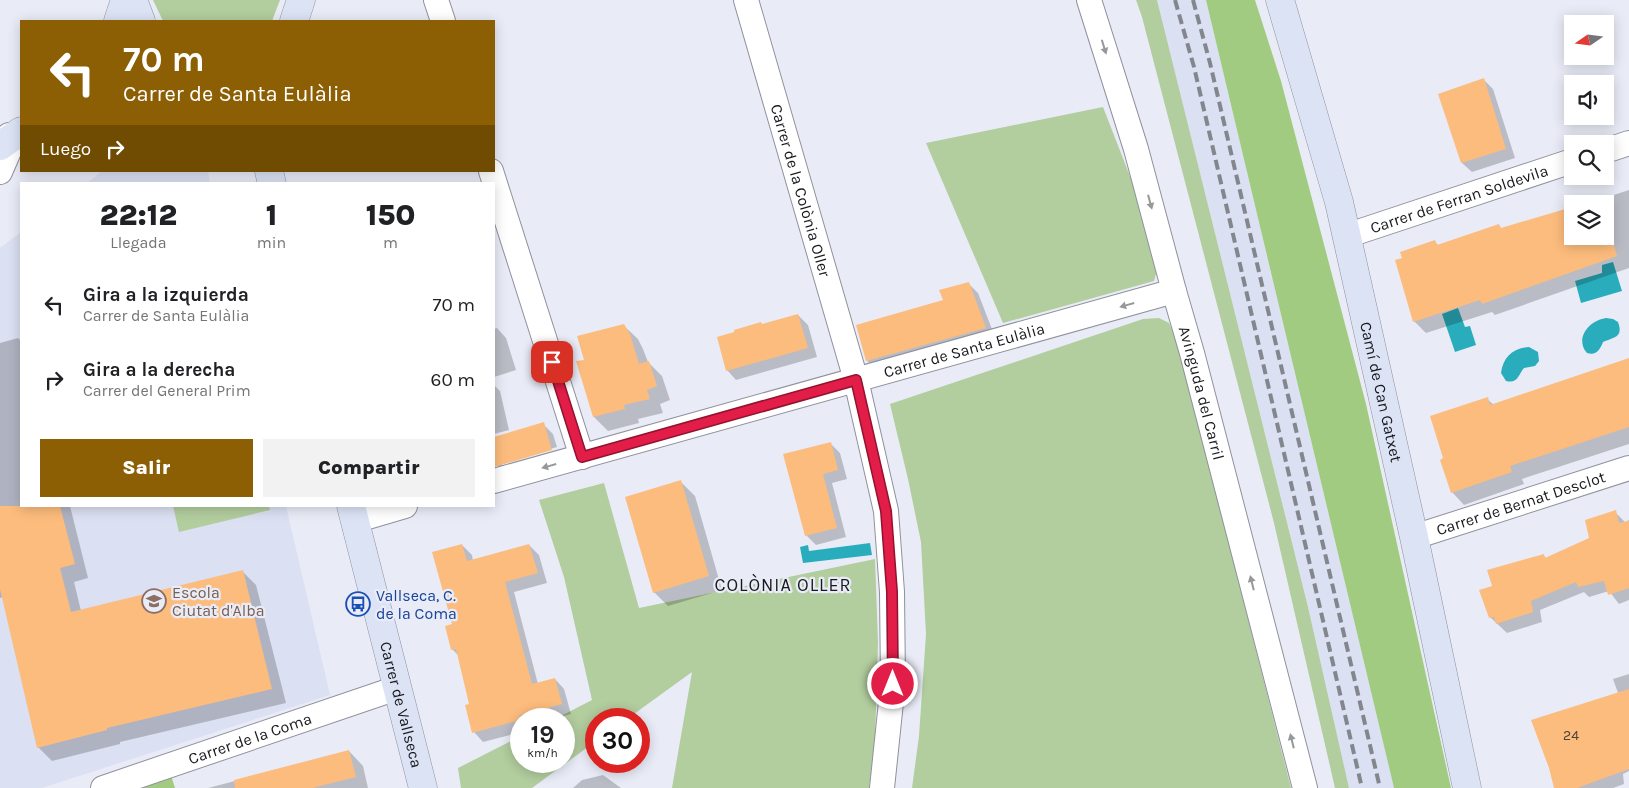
<!DOCTYPE html>
<html lang="es">
<head>
<meta charset="utf-8">
<style>
  body { margin:0; font-family:Karla,sans-serif; background:#f2f2f2; color:#202124; height:100vh; display:flex; flex-direction:column; font-size:19px; white-space:nowrap }
  * { box-sizing:border-box; margin:0 }
  p { font-size:16px; color:#757577 }
  .icon { flex:none; width:28px; height:28px; fill:none; stroke:currentColor; stroke-width:2; stroke-linecap:round; stroke-linejoin:round }
  .map { position:relative; flex:1; overflow:hidden }
  .drawer { position:absolute; left:20px; top:182px; width:475px; height:325px; display:flex; flex-direction:column; background:#fff; border-radius:0px; box-shadow:0 2px 12px #0003 }
  .drawer>* { flex:none }
  .guide { position:absolute; left:20px; top:20px; width:475px; height:152px; border-radius:0px; box-shadow:0 2px 12px #0003; background:#8c5f04; color:#fff; overflow:hidden }
  .needle { width:32px; rotate:256deg }
  .tools { position:absolute; left:1564px; top:15px; display:grid; gap:10px }
  .tools a { display:grid; place-items:center; width:50px; height:50px; border-radius:0px; background:#fff; box-shadow:0 2px 12px #0003; font-size:25px }
  .speed { position:absolute; left:510px; top:708px; display:flex; gap:10px; font-size:25px; font-weight:700; text-align:center }
  .speed>* { display:grid; place-content:center; width:65px; height:65px; border-radius:50%; background:#fff; box-shadow:0 2px 12px #0003; line-height:1 }
  .speed small { font-size:12px; font-weight:400 }
  .speed .limit { border:8px solid #d22; background:#fff; color:#111 }
  .pin { position:absolute; display:grid; place-items:center; width:42px; height:42px; color:#fff; margin:-21px; border-radius:10px; box-shadow:0 2px 8px #0006 }
  .me { position:absolute; width:55px; margin:-28px; rotate:0deg; stroke-linejoin:round; filter:drop-shadow(0 0 4px #0008) }
  .turn { display:flex; align-items:center; gap:18px; height:105px; padding:0 20px; font-size:22px }
  .turn .icon { width:65px; height:65px; stroke-width:2.5 }
  .turn b { display:block; font-size:35px; line-height:42px }
  .then { display:flex; align-items:center; height:48px; padding:0 20px; background:#0003; gap:10px; font-size:19px }
  .eta { display:flex; justify-content:space-evenly; align-items:center; height:85px; text-align:center }
  .eta b { font-size:30px; font-weight:800; line-height:35px }
  .primary-button { display:flex; gap:10px; margin-top:auto; padding:10px 20px }
  .primary-button a { flex:1; height:58px; border-radius:0px; background:#8c5f04; color:#fff; font-size:20px; font-weight:800; line-height:58px; text-align:center }
  .primary-button a+a { background:#f2f2f2; color:#202124 }
  ul { padding:0; list-style:none }
  li { display:flex; align-items:center; gap:15px; height:75px; padding:0 20px }
  li div { flex:1 }
  li b { display:block; font-size:19px }
  li em { font-style:normal }
  .map>svg:first-child { display:block }
</style>
</head>
<body>
<div class="map">
<svg width="1629" height="788" viewBox="0 0 1629 788">
  <rect width="100%" height="100%" fill="#e9ecf7"/>
  <path fill="#dbe0f2" d="M1157,0H1206L1394,788H1349L1308,607Z
    M102,171H208L210,184H86Z
    M21,232V506H286L330,695L42,788H0V248Z"/>
  <path fill="#b2cd9e" d="M153,0H280L272,21H163Z
    M1136,0H1157L1308,607L1349,788H1335L1274,523L1142,17Z
    M1103,107L1161,256L1154,281L1003,323L926,143Z
    M1159,318L1169,323L1178,344L1291,788H912L919,736L926,634L921,542L908,479L890,404L1143,319Z
    M604,483L639,608L875,559L878,642L875,741L869,788H672L692,672L627,719H596V741L532,788H461L458,768L521,736V761H564V719H555L592,700L564,577L539,500Z
    M173,506H269L270,510L179,532Z"/>
  <path fill="#a1cb80" d="M1206,0H1255L1281,81L1366,404L1451,788H1394Z
    M170,772L175,788H134Z"/>
  <path fill="#29adbc" d="M1613,262L1622,291L1581,303L1575,281L1602,273V265Z
    M1458,308L1465,327L1470,326L1476,345L1455,352L1442,314Z
    M1606,318L1613,319L1618,322C1624,338 1613,337 1603,342C1600,350 1596,356 1587,353C1574,338 1590,320 1606,318Z
    M1529,347L1538,352L1539,361L1535,366L1524,368C1518,375 1518,384 1506,381L1501,373C1503,357 1513,348 1529,347Z
    M870,543L872,555L803,563L800,547L808,545L809,551Z"/>
  <path fill="#0003" d="M1483,79L1493,89L1515,158L1472,172L1462,163Z
    M1629,190V268L1495,315L1492,312L1426,333L1414,321L1435,242L1439,246L1522,224L1572,208V236H1605V204H1586Z
    M968,283L978,293L995,337L877,370L867,361Z
    M798,315L808,325L817,357L736,380L727,370L763,325Z
    M623,325L638,339L643,349L648,362L662,376L670,400L660,404L663,413L638,419L639,423L608,431L594,417L586,361Z
    M497,328L506,338L516,370L494,377V329Z
    M18,338L21,341V506H70L88,578L74,582L81,611L242,571L256,585L286,703L120,742V744L52,761L38,747L3,597L0,598V343Z
    M1629,359V444L1522,479L1524,484L1464,505L1452,492L1487,399L1494,405Z
    M494,385L500,391L509,430L494,434Z
    M543,424L553,434L557,447L502,463V466L558,450L561,460L507,475L497,465L494,453V439Z
    M830,443L840,453L847,479L832,483L846,537L816,545L806,535Z
    M681,482L695,496L722,590L668,606L654,592Z
    M1615,512L1625,522L1629,520V600L1619,604L1609,591L1589,597L1584,592L1540,610L1542,622L1507,633L1490,617L1493,587L1543,555L1546,558L1591,539Z
    M462,545L472,555L473,561L529,545L539,555L547,583L514,592L538,684L555,679L564,689L571,714L553,719H521V732L483,742L474,732L471,705L459,656L453,650L447,627L453,625Z
    M1629,674V771L1623,774L1624,784L1613,788H1555L1618,693L1613,679Z
    M349,751L363,766L368,788H208Z
    M603,775L621,788H573L582,780Z"/>
  <path fill="#fcbc7d" d="M1484,78L1506,149L1461,163L1438,94Z
    M1572,207V236H1605V216L1617,256L1482,304L1480,300L1413,322L1395,260L1402,258L1400,252L1435,240L1437,245L1499,224L1501,228Z
    M969,282L986,328L866,361L856,325L943,300L939,290Z
    M798,314L808,348L726,371L717,337L734,332V330L761,322L762,324Z
    M624,324L630,334L639,364L649,361L657,386L647,390L650,399L624,405L625,409L593,417L576,361L584,360L577,336Z
    M1629,358V427L1510,466L1512,472L1451,493L1440,460L1443,458L1430,416L1488,397L1490,405Z
    M544,422L552,450L494,467V437Z
    M831,442L838,470L823,474L837,528L805,536L783,454Z
    M681,480L709,576L653,593L625,497Z
    M0,506H60L75,564L60,568L71,612L243,570L272,689L107,728V730L37,748L0,589Z
    M1616,510L1619,523L1629,521V588L1608,595L1604,581L1578,587L1576,582L1531,601L1533,612L1496,624L1494,617L1489,618L1479,590L1492,586L1487,570L1544,554L1545,558L1589,538L1585,520Z
    M462,544L467,561L529,544L538,573L505,582L532,684L555,678L562,704L519,716L520,720L472,733L465,705L469,704L456,649L451,650L445,626L452,624L432,552Z
    M1629,689V769L1577,788H1554L1549,768L1531,720Z
    M349,750L356,777L312,788H235L234,780Z"/>
  <g fill="none" stroke-linecap="round" stroke-linejoin="round">
    <g stroke="#8f919c" stroke-width="26">
      <g id="street">
        <path d="M436,0L443,21"/>
        <path id="s1" d="M746,0L856,380L886,511L892,592L893,683L882,788"/>
        <path id="s2" d="M1089,0L1136,149L1174,291L1192,353L1305,788"/>
        <path d="M1605,151L1629,143"/>
        <path d="M491,171L582,457"/>
        <path d="M0,172L16,135H9"/>
        <path id="s3" d="M1346,236L1572,161"/>
        <path id="s4" d="M494,481L1174,291"/>
        <path d="M354,521L405,506"/>
        <path id="s5" d="M1414,537L1629,468"/>
        <path id="s6" d="M103,788L397,688"/>
      </g>
    </g>
    <g stroke="#8f919c" stroke-width="29">
      <g id="secondary">
        <path d="M133,0L141,21"/>
        <path id="s7" d="M1280,0L1339,202L1414,537L1467,788"/>
        <path d="M118,21L125,0"/>
        <path d="M294,21L301,0"/>
        <path d="M0,146L21,131"/>
        <path d="M269,171L272,184"/>
        <path id="s8" d="M351,506L423,788"/>
      </g>
    </g>
    <use href="#street" stroke="#fff" stroke-width="24"/>
    <use href="#secondary" stroke="#dbe3f5" stroke-width="28"/>
    <path stroke="#84868e" stroke-width="4" stroke-dasharray="10 5" stroke-linecap="butt" d="M1175,0L1194,67L1362,788
      M1193,0L1210,63L1380,788"/>
  </g>
  <defs><path id="oneway-solid" d="M-6-.8H1V-3.2L6.5 0L1 3.2V.8H-6Z" transform="scale(1.25)"/></defs>
  <g fill="#979899">
    <use href="#oneway-solid" transform="translate(1104 47) rotate(73)"/>
    <use href="#oneway-solid" transform="translate(1150 202) rotate(75)"/>
    <use href="#oneway-solid" transform="translate(1127 305) rotate(164)"/>
    <use href="#oneway-solid" transform="translate(549 466) rotate(164)"/>
    <use href="#oneway-solid" transform="translate(1252 583) rotate(-104)"/>
    <use href="#oneway-solid" transform="translate(1292 741) rotate(-104)"/>
  </g>
  <g fill="none" stroke-linecap="round" stroke-linejoin="round">
    <g stroke="#92132f" stroke-width="12">
      <path id="route" d="M552,362L582,457L856,380L886,511L892,592L893,684"/>
    </g>
    <use href="#route" stroke="#e11d48" stroke-width="9"/>
  </g>
  <defs>
    <g id="school-ring" transform="scale(1.25)"><circle r="9.5" fill="#e9ecf7" stroke="#8d6e63" stroke-width="1.5"/><path d="M0-5L7-2L0 1L-7-2ZM-4 1L0 2.5L4 1V4Q0 6-4 4Z" fill="#8d6e63"/></g>
    <g id="bus-ring" transform="scale(1.25)"><circle r="9.5" fill="#e9ecf7" stroke="#1a4fb4" stroke-width="1.5"/><path d="M-5-6H5V4H4V6H2V4H-2V6H-4V4H-5ZM-3.5-4V0h7V-4ZM-3.5 1.2v1.5H-2V1.2ZM2 1.2v1.5H3.5V1.2Z" fill="#1a4fb4"/></g>
  </defs>
  <g fill-rule="evenodd">
    <use href="#school-ring" x="154" y="601"/>
    <use href="#bus-ring" x="358" y="604"/>
  </g>
  <g text-anchor="middle" stroke-width="4.5" stroke-linejoin="round" paint-order="stroke">
    <g font-size="14" fill="#514235">
      <text x="1571" y="740">24</text>
    </g>
    <g font-size="16" fill="#18191d" stroke="#e9ecf7">
      <text dy="6" stroke="none"><textPath href="#s1" startOffset="198">Carrer de la Colònia Oller</textPath></text>
      <text dy="6" stroke="none"><textPath href="#s3" startOffset="119">Carrer de Ferran Soldevila</textPath></text>
      <text dy="6" stroke="none"><textPath href="#s4" startOffset="488">Carrer de Santa Eulàlia</textPath></text>
      <text dy="6" stroke="none"><textPath href="#s7" startOffset="405">Camí de Can Gatxet</textPath></text>
      <text dy="6" stroke="none"><textPath href="#s2" startOffset="409">Avinguda del Carril</textPath></text>
      <text dy="6" stroke="none"><textPath href="#s5" startOffset="112">Carrer de Bernat Desclot</textPath></text>
      <text dy="6" stroke="none"><textPath href="#s8" startOffset="205">Carrer de Vallseca</textPath></text>
      <text dy="6" stroke="none"><textPath href="#s6" startOffset="155">Carrer de la Coma</textPath></text>
    </g>
    <g font-size="16" fill="#785e54" stroke="#e9ecf7" text-anchor="start">
      <text x="172" y="598">Escola<tspan x="172" dy="18">Ciutat d'Alba</tspan></text>
    </g>
    <g font-size="16" fill="#164399" stroke="#e9ecf7" text-anchor="start">
      <text x="376" y="601">Vallseca, C.<tspan x="376" dy="18">de la Coma</tspan></text>
    </g>
    <g font-size="18" letter-spacing="1" fill="#18191d" stroke="#e9ecf7">
      <text x="783" y="591">COLÒNIA OLLER</text>
    </g>
  </g>
</svg>
<div class="tools">
<a><svg class="needle" viewBox="-14 -14 28 28"><path d="M0-13l5 13h-10z" fill="#e53935"/><path d="M0 13l5-13h-10z" fill="#757577"/></svg></a>
<a><svg class="icon" aria-label="sound" viewBox="0 0 24 24"><path d="M4 9h4l5-4v14l-5-4H4zM17 9q2 3 0 6"/></svg></a>
<a><svg class="icon" aria-label="search" viewBox="0 0 24 24"><circle cx="10" cy="10" r="6"/><path d="M15 15l6 6"/></svg></a>
<a><svg class="icon" aria-label="layers" viewBox="0 0 24 24"><path d="M12 4l9 5-9 5-9-5zM3 14l9 5 9-5"/></svg></a>
</div>
<div class="speed"><div>19<small>km/h</small></div><div class="limit">30</div></div>
<div class="pin" style="left:552px;top:362px;background:#d93025"><svg class="icon" aria-label="arrive" viewBox="0 0 24 24"><path d="M6 21V4h12l-3 4 3 4H6"/></svg></div>
<svg class="me" style="left:893px;top:684px" viewBox="-20 -20 40 40"><circle r="17" fill="#e11d48" stroke="#fff" stroke-width="3"/><path d="M0-11L8 9 0 5-8 9z" fill="#fff"/></svg>
<div class="guide">
<div class="turn"><svg class="icon" aria-label="left" viewBox="0 0 24 24"><path d="M17 20v-9H6M10 6l-5 5 5 5"/></svg><div><b>70 m</b>Carrer de Santa Eulàlia</div></div>
<div class="then">Luego<svg class="icon" aria-label="right" viewBox="0 0 24 24"><path d="M7 20v-9h11M14 6l5 5-5 5"/></svg></div>
</div>
<section class="drawer">
<div class="eta">
<div><b>22:12</b><p>Llegada</p></div>
<div><b>1</b><p>min</p></div>
<div><b>150</b><p>m</p></div>
</div>
<ul>
<li><svg class="icon" aria-label="left" viewBox="0 0 24 24"><path d="M17 20v-9H6M10 6l-5 5 5 5"/></svg><div><b>Gira a la izquierda</b><p>Carrer de Santa Eulàlia</p></div><em>70 m</em></li>
<li><svg class="icon" aria-label="right" viewBox="0 0 24 24"><path d="M7 20v-9h11M14 6l5 5-5 5"/></svg><div><b>Gira a la derecha</b><p>Carrer del General Prim</p></div><em>60 m</em></li>
</ul>
<div class="primary-button"><a>Salir</a><a>Compartir</a></div>
</section>
</div>
</body>
</html>
